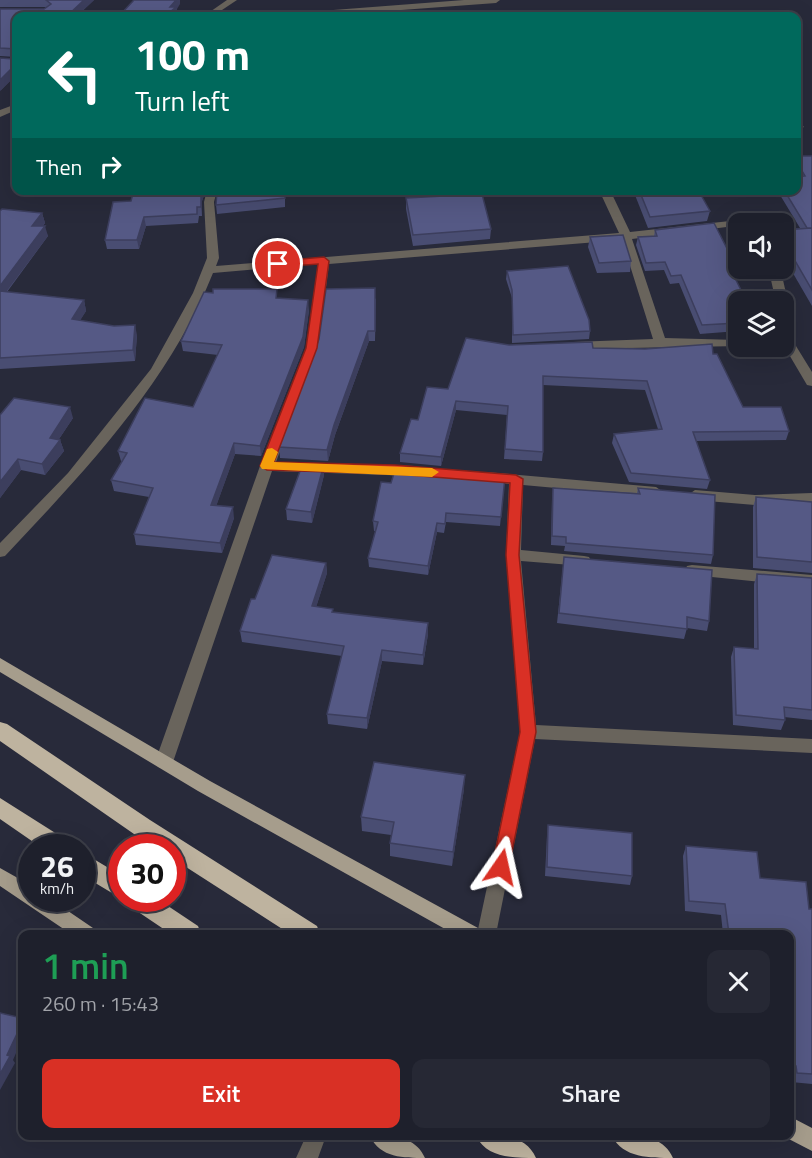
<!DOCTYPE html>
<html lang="en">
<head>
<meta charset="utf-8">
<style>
  body { margin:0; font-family:"Titillium Web",sans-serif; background:#262834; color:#f1f3f6; height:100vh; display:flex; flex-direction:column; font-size:22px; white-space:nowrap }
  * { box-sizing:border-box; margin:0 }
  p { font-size:20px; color:#a1a3a9 }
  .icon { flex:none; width:33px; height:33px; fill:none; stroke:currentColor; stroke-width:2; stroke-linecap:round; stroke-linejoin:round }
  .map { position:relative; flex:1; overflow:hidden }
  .drawer { position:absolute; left:18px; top:930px; width:776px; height:210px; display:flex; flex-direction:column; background:#1e202c; border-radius:12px; box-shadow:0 6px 24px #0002,0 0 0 2px #3c3e48 }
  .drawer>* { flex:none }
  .guide { position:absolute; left:12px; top:12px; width:789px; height:183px; border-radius:12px; box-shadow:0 6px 24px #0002,0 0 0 2px #3c3e48; background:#00695c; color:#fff; overflow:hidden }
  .controls { position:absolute; left:728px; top:213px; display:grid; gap:12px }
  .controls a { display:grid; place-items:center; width:66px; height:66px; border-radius:12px; background:#1e202c; box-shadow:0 6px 24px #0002,0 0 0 2px #3c3e48; font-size:30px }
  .speed { position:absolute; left:18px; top:834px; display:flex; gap:12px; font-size:30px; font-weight:700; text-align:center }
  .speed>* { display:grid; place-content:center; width:78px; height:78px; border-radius:50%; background:#1e202c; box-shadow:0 6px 24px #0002,0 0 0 2px #3c3e48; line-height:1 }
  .speed small { font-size:15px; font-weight:400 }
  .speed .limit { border:9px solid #d22; background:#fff; color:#111 }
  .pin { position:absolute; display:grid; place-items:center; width:51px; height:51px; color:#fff; margin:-26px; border:3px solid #fff; border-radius:50%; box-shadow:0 2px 6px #0007 }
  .me { position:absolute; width:66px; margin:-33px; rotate:11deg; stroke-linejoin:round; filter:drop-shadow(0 0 4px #0008) }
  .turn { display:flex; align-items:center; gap:21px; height:126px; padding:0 24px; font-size:27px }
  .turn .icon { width:78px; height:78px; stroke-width:2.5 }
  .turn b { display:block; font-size:42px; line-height:51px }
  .then { display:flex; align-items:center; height:57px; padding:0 24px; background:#0003; gap:12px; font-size:22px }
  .round { display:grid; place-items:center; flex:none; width:63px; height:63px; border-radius:12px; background:#262834 }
  .head { display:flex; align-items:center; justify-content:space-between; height:102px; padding:0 24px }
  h1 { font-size:36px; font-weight:600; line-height:45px; color:#1e9e55 }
  .action { display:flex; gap:12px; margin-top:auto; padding:12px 24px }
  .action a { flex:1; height:69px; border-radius:12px; background:#d93025; color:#fff; font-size:24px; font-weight:600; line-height:69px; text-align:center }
  .action a+a { background:#262834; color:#f1f3f6 }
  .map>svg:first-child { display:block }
</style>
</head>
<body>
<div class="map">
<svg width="812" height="1158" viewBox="0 0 812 1158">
  <rect width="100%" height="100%" fill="#282a3a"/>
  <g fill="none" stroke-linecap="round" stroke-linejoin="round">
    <path fill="#69645c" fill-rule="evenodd" d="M227,0H237L213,16H204Z
      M464,0H500L496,3L320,16H290L294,13Z
      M16,104V110L0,117V110Z
      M796,124L802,125L804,127L796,130Z
      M207,190H217L214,202L219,258L216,266L619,233L599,190H610L630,232L748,219L750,224L632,239L665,338L738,340V346H742L569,349L567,346L573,342L653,339L622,240L329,264L318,348L276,462L414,466L421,471L414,476L272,471L173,762L170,767L164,769L158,767L155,762L260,466L306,348L318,264L213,273C169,383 85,471 5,556L0,557V543L68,473L151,369L193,293L207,258L204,202Z
      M765,268H776L783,280L788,302L786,305H783V302H776L771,280Z
      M783,305L789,309L796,346L812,372V386L807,385L784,346Z
      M486,472L656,487L663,492L656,497L523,485L521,550L584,556L589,557L591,561L589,565L584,566L521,561L536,725L812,739V753L535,739L496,934H477L520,732L506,555L509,484L481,480L479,477L481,474Z
      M695,490L755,495L812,493V503L755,505L695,500L688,495Z
      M692,565L812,575V587L692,575L687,574L685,570L687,566Z
      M306,1136H326L318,1158H296Z"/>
    <path fill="#a69d8c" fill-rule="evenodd" d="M0,658L210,781L478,928L480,934H454L198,791L0,672Z
      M0,868L32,886V898H49L93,928L95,934H71L0,886Z
      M789,1116L812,1128V1151L783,1136H789Z
      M370,1136C390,1134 416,1136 425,1158C404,1158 380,1158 370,1136Z"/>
    <path fill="#beb39f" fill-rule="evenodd" d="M0,722L7,724L150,820L317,926L320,934H290L172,858V848H156L134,834L0,741Z
      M0,798L68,841L71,848H42L0,819Z
      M82,852L122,876V898H124L122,899L82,875Z
      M125,898H156L198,926L201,934H171L128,905Z
      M476,1136C498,1134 526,1134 536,1158C513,1158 487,1158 476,1136Z
      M612,1136C634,1134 663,1134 673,1158C650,1158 623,1158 612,1136Z"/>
  </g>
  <path fill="#494d72" d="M0,0H94L77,16H16V75L0,91L14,59L16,57L0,56V9H44L47,7H0Z
    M796,156H812V306L783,256V230L800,228L777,190H796L799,177L796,172Z
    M134,190H206L202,201V216H199L198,223L146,226L139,249H107L105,240L131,201Z
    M633,190H696L710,211L707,221L648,228Z
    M285,198V207L217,214L216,205Z
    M406,198L491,229L490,239L413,246L406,209Z
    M0,211L42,213L45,223L43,226L48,236L7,292L84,300L86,311L80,320L137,335L135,361L0,369Z
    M655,230L739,272L737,280H736L738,302V331L700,334L679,283L670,284L664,270L645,271L636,245L638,237L654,236Z
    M590,237L631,261L630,272L597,273L588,247Z
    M507,271L590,331L589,339L512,343V298L506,279Z
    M278,298L309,310L304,347L261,456L235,454L216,506L234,518L222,553L136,545L134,534L149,497L114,491L111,480L122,462L121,461L118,451L193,407L218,355L183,351L181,341Z
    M376,298L375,341H369L335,435L328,461L280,458L279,447Z
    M509,345L593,348L713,354L743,407L789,431L786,440L696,441L710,480L707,489L629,482L612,443L614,434L658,429L645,390L543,385V452L542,461L504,459L507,415L456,410L441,466L400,462V453L418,420L448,389Z
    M0,415L73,418L59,439L60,440L64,451L45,475L21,470L0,498Z
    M324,464V475L312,523L287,520L286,509Z
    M505,477L500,526L446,522L444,533L437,532L428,575L369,567L368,558L376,531H374L373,521L391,483Z
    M553,488L637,493L638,488L713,555L711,564L564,551L565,546L551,545L552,497Z
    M756,497L812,502V573L753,568V507Z
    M564,557L709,621L707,631L687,628L684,639L557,623Z
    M326,563L327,573L316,607L333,612L428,623V634L423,665L382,661L367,729L328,724L327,714L342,656L242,642L240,631L255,599Z
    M757,574L812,578V720L784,717L785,720L781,730L733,725L731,657L734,647L754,649V584Z
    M464,789L452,866L390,856V843L391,835L362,831L361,817Z
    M548,825L632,876L630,885L545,876L547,835Z
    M686,846L760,878L809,909H812V1084L791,1082L790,1075H789V934H723L721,915L685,911L683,856Z"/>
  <path fill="#3c3e5d" d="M84,0H94L77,16H67Z
    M176,0H180V4L177,9V15L175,16H165L170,7Z
    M16,64V75L0,91V80Z
    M201,190H206L202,201V216L201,207Z
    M42,213L45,223L35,236L32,226Z
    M144,217L146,226L139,249L137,240Z
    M45,226L48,236L0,300V286Z
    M84,300L86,311L75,329L72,319Z
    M308,300L309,310L304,347L261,456L260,446Z
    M135,325L137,335L135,361L133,350Z
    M368,331L369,341L335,435L328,461L327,450L334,425Z
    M456,401V410L441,466V457Z
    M70,407L73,418L53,448L50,438Z
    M60,440L64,451L45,475L42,464Z
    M234,443L235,454L213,515L211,505Z
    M18,459L21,470L0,498V482Z
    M324,464V475L312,523L311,512Z
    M233,507L234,518L222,553L220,543Z
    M437,523V532L428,575V566Z
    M326,563L327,573L313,617L312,606Z
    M428,623V634L423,665V655Z
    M382,650V661L367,729V718Z
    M465,775L464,789L452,866L453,852Z
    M22,1023V1039L13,1060L15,1063L0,1090V1074L7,1055Z"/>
  <path fill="#555985" stroke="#3c3e5d" stroke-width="1.5" d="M46,0H84L67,16H16V64L0,80V58L14,59L16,57V49L0,48V9H44L51,4Z
    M134,0H176L170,7H176L165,16H119Z
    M796,156H812V228H807L784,190H796V177L805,176L796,161Z
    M134,190H201V207H197V214L144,217L137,240H105L113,202L131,201Z
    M217,190H283L285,198L216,205Z
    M639,190H696L698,195H701L710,211L650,217Z
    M482,194L491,229L413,235L406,198Z
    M2,209L42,213L32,226H45L0,286V211Z
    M714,223L739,272H732L747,302H738V323L702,325L681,275L671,276L665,262L646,263L638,237L657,236L655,230Z
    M812,228V290L783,240V230Z
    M623,235L631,261L599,263L590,237Z
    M568,266L589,320L590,331L513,335L512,290L507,271Z
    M375,288V331H368L334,425L327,450L279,447L319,339L326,289Z
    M213,289H277L276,298L308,300L303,337L260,446L234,443L211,505L233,507L220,543L134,534L153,488L111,480L127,453L118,451L145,398L193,407L222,345L181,341L204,292L213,293Z
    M0,291L84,300L72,319L114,326L135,325L133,350L0,358Z
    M466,338L509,345L592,342L593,348L645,349L712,344L713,354H717L743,407H781L789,431L693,432L710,480L631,473L614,434L662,429L647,381L543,376V452L505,449L508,406L456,401L441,457L400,453L411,419L418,420L427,387L448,389Z
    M14,398L70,407L50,438L60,440L42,464L18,459L0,482V415Z
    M303,463L324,464L311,512L286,509Z
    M396,467L505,477L501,517L446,513L445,524L437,523L428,566L368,558L378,522L373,521L381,482L391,483Z
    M553,488L640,494L638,488L715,495L713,555L566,543V537L552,536Z
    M756,497L812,502V562L757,557Z
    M272,555L326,563L312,606L333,609L332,612L428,623L423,655L382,650L367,718L327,714L344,646L240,631L251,599H255Z
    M564,557L712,570L709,621L687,617V629L559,613Z
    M757,574L812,578V710L784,707L785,720L736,715L734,647L758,649Z
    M374,762L465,775L453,852L390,843L394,822L361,817Z
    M548,825L632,833V876L547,867Z
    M686,846L757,852L760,878L806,882L809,909H812V1074L797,1073L796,1066L789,1065V934H729L725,904L689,901Z
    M0,1013L22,1018V1023L7,1055L10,1056L0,1074Z"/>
  <path fill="#d93025" stroke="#8d1f18" stroke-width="1.5" d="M324,257L329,261L317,348L274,462L395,465L516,475L523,479L519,555L536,732L509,867L506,872L501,875L495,872L492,867L520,732L506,555L510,483L395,474L267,470L260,466L306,348L318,264L278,267L272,264L278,261Z"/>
  <path fill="#f59e0b" d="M272,448L278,452L274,462L432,468L439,472L432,477L262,469L260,466L267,449Z"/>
</svg>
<div class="controls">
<a><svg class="icon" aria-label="sound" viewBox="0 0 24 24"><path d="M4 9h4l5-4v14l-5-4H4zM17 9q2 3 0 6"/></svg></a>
<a><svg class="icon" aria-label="layers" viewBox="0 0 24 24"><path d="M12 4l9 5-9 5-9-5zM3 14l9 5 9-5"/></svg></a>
</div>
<div class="speed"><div>26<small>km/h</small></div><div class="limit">30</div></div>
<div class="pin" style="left:278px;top:264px;background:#d93025"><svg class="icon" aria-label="arrive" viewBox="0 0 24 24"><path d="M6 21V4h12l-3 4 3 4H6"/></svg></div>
<svg class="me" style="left:501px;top:867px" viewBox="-20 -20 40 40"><path d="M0-17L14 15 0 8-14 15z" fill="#d93025" stroke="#fff" stroke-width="4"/></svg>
<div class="guide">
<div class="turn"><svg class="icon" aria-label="left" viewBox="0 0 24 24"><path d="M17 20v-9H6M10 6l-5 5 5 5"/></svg><div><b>100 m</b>Turn left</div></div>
<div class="then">Then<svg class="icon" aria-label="right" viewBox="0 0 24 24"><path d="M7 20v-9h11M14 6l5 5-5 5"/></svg></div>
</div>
<section class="drawer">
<div class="head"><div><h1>1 min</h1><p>260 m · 15:43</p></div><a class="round"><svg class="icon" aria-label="close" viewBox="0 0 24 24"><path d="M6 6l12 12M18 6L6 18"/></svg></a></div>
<div class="action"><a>Exit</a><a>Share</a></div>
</section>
</div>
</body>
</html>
